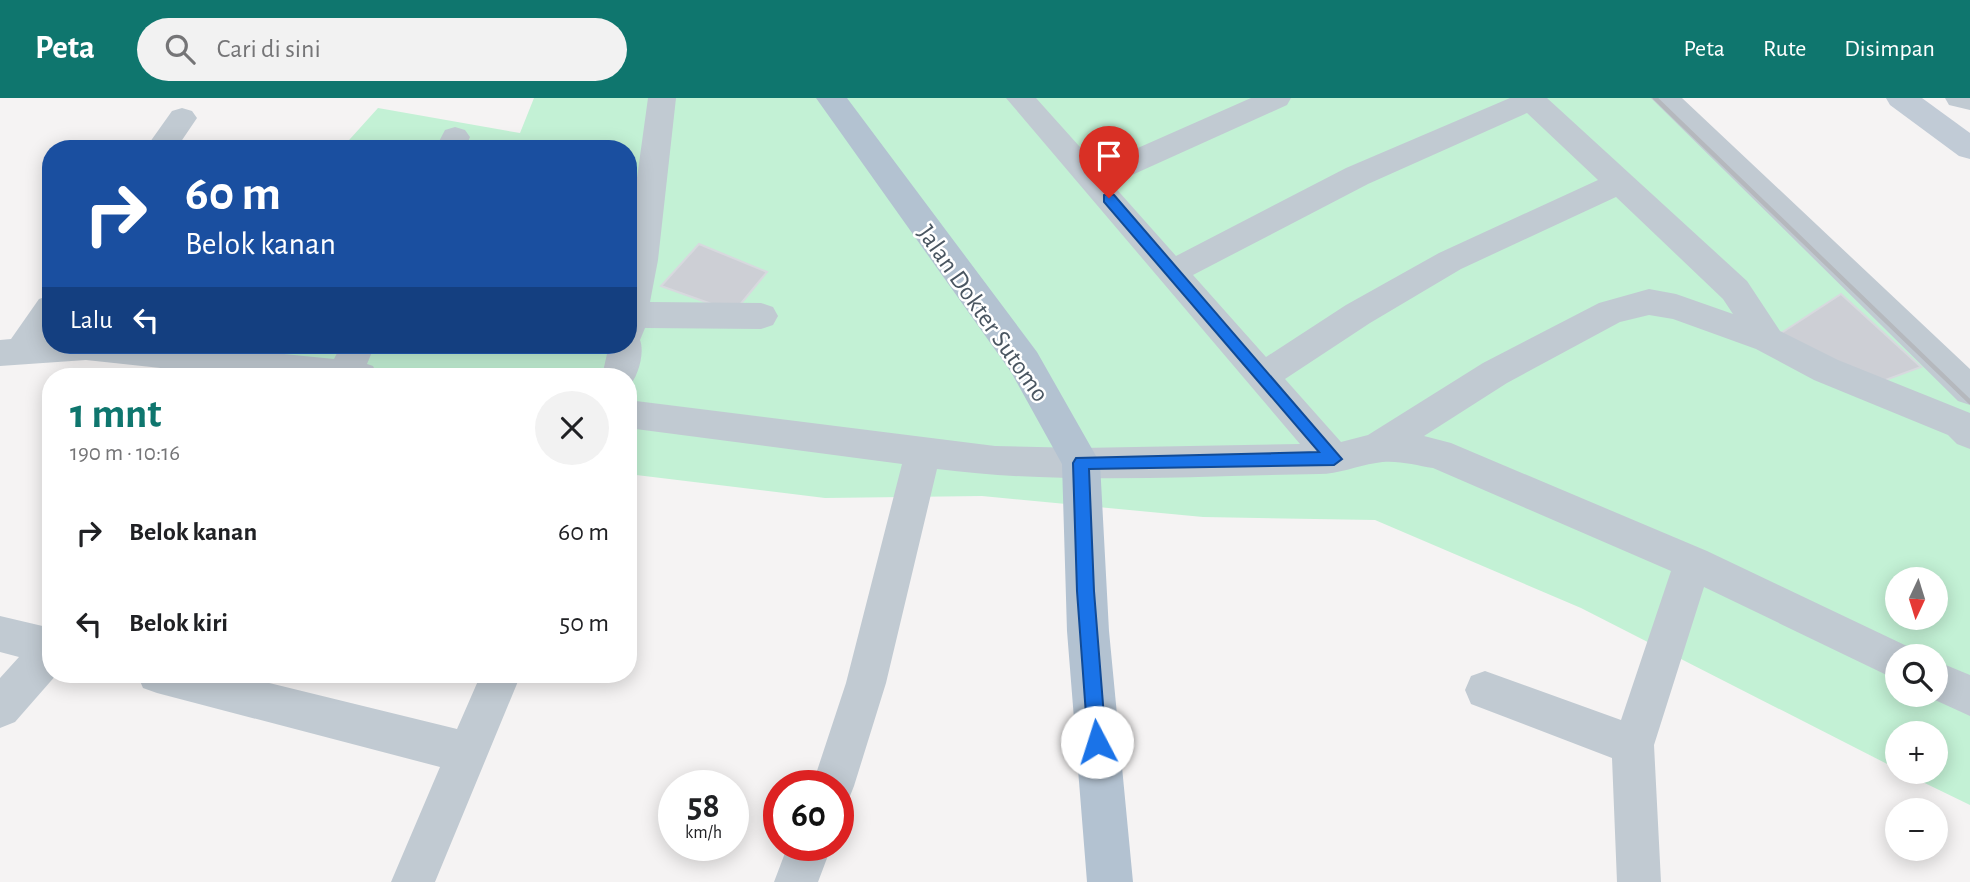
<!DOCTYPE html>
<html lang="id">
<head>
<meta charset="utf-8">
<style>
  body { margin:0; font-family:"Alegreya Sans",sans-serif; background:#f2f2f2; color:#202124; height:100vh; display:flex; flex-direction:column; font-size:26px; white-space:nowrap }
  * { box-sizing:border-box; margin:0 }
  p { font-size:23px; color:#757577 }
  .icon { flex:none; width:38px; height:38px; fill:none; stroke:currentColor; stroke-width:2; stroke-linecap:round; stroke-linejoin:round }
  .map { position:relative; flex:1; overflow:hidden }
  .drawer { position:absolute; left:42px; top:270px; width:595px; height:315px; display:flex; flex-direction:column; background:#fff; border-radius:28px; box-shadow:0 4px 18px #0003 }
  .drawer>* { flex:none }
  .guide { position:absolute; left:42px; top:42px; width:595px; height:214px; border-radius:28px; box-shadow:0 4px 18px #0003; background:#1a4fa0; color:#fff; overflow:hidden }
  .needle { width:46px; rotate:184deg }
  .buttons { position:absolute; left:1885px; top:469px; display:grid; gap:14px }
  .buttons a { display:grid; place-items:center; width:63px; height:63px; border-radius:50%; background:#fff; box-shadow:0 4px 18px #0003; font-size:35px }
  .speed { position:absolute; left:658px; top:672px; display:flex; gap:14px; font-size:35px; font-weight:700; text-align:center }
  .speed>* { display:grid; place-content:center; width:91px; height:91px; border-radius:50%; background:#fff; box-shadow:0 4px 18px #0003; line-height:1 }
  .speed small { font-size:18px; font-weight:400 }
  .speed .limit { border:10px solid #d22; background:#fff; color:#111 }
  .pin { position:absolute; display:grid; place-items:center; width:60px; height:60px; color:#fff; margin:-72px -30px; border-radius:50% 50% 50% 0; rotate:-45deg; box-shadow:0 0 7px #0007 }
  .pin .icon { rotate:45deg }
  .me { position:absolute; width:77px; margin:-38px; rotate:355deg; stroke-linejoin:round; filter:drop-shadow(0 0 5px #0008) }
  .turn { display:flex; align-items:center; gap:24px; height:147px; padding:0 28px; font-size:32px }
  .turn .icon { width:91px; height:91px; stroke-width:2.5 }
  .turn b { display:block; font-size:49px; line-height:60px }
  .then { display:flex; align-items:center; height:66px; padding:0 28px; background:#0003; gap:14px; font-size:26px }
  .round { display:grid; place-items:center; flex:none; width:74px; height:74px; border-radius:37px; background:#f2f2f2 }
  .headline { display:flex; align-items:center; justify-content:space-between; height:119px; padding:0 28px }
  h1 { font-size:42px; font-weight:600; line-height:52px; color:#0f766e }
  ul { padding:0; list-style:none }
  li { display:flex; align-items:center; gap:21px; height:91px; padding:0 28px }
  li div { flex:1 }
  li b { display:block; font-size:26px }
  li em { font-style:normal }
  header { display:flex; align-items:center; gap:42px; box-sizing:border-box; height:98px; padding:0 35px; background:#0f766e; color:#fff }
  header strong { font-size:33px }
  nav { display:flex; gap:38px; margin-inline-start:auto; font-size:24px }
  .search { width:490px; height:63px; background:#f2f2f2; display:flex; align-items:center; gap:18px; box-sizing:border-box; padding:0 24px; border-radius:38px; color:#757577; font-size:26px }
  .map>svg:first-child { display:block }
</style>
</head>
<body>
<header>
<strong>Peta</strong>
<div class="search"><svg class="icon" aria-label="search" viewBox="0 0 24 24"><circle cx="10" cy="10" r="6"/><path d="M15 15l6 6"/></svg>Cari di sini</div>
<nav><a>Peta</a><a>Rute</a><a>Disimpan</a></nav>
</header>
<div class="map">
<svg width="1970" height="784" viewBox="0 0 1970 784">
  <rect width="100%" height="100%" fill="#f5f3f3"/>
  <path fill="#c3f1d5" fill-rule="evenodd" d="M534,0H1674L1970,280V707L1902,674H1936V635H1897V671L1581,510L1375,422L1203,419L982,398L825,400L628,376V278H218L230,247H628V51H341L378,10L520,35ZM1897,481H1936V520H1897ZM1897,558H1936V597H1897Z"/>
  <path fill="#cdcfd5" stroke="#d7d9de" stroke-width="2" d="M699,146L767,174L734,214L661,188Z
    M1841,196L1921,269L1872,287L1772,241Z"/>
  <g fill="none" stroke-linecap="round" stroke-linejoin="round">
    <path fill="#c1cad2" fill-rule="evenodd" d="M648,0H676L658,162L650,204L761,205L773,209L778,218L773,227L761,231L645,230L640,242C645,255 638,280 628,289V278H602L609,247H628V145Z
      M1006,0H1036L1097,68L1251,0H1291L1287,7L1112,86L1176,158L1346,70L1510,0H1547L1747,183L1780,233L1838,262L1970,315V351L1957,346L1948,337L1814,282L1756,251L1673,221L1649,217L1620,224L1507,285L1424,338L1451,345L1707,453L1911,550L1915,558H1897V582L1704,489L1654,647L1661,784H1617L1612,660L1471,606L1465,592L1471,578L1485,573L1621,622L1671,473L1433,370C1415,367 1394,361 1376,365C1356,368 1339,376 1319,376C1192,378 1063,387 937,371L886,585L854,688L848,703L838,707V688H812L846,585L902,366L628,330V302L995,348L1081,350L1300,346ZM1527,15L1598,82L1439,155L1346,207L1266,259L1193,177L1368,86ZM1616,99L1723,201L1733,216L1676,196L1649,191L1599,205L1483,265L1368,337L1341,344L1285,281L1370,225L1461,171Z
      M1651,0H1682L1970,271V307L1958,303Z
      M1945,0H1970V12L1949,7Z
      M182,10L192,13L197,20L176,51H145L172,13Z
      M455,29L465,32L470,39L465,51H435L445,32Z
      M51,197V247H193L334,261L341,247H375L367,266L373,268L378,278H235L86,262L0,268V242L11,241L39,201Z
      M0,518L51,530V576H57L15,624L0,630V580L19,559L0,554Z
      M1936,563L1970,577V618L1924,597H1936Z
      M137,576H233L457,631L481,576H521L435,784H391L440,669L157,595L143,590Z
      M788,747H832L818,784H774Z"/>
    <path fill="#c1cbd6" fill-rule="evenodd" d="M1886,0H1922L1970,35V61L1959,58L1890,7Z"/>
    <path fill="#b3c2d1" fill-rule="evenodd" d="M816,0H847L1037,254L1100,365L1109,533L1133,784H1087L1067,533L1062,366L1011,274Z"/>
    <path stroke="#b5b8bd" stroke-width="4.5" d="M1655,0L1970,304"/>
  </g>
  <path fill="#1a73e8" stroke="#114b97" stroke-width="2" d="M1109,96L1114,97L1342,361L1334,367L1089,371L1094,493L1106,644L1103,651L1097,653L1090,651L1088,644L1077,493L1073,365L1076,360L1319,354L1104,104V97Z"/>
  <g text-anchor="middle" stroke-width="5" stroke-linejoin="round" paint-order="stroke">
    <g font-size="26" fill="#4a5661" stroke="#fff">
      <text transform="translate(984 215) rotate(55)" y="9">Jalan Dokter Sutomo</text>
    </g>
  </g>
</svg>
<div class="buttons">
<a><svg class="needle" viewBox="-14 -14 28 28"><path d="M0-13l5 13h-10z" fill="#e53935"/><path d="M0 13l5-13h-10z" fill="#757577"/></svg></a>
<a><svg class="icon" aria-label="search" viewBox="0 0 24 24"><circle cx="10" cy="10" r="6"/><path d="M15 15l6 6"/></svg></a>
<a>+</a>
<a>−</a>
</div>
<div class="speed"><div>58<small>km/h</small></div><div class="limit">60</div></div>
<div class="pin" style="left:1109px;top:100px;background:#d93025"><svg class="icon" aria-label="arrive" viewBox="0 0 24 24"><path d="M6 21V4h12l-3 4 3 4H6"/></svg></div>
<svg class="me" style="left:1097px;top:644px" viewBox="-20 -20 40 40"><circle r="19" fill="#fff"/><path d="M0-13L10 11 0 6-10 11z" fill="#1a73e8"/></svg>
<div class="guide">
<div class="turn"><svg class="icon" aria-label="right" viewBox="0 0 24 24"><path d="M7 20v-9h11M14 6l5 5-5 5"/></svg><div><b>60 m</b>Belok kanan</div></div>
<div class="then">Lalu<svg class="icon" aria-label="left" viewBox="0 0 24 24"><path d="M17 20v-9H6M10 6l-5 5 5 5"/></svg></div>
</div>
<section class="drawer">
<div class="headline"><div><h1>1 mnt</h1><p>190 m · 10:16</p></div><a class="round"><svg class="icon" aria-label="close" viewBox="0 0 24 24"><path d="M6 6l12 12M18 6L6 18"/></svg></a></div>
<ul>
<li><svg class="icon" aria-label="right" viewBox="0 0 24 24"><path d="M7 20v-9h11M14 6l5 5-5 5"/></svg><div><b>Belok kanan</b></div><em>60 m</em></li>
<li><svg class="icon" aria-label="left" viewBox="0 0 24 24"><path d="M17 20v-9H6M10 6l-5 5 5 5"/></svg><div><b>Belok kiri</b></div><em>50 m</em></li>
</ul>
</section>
</div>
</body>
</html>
